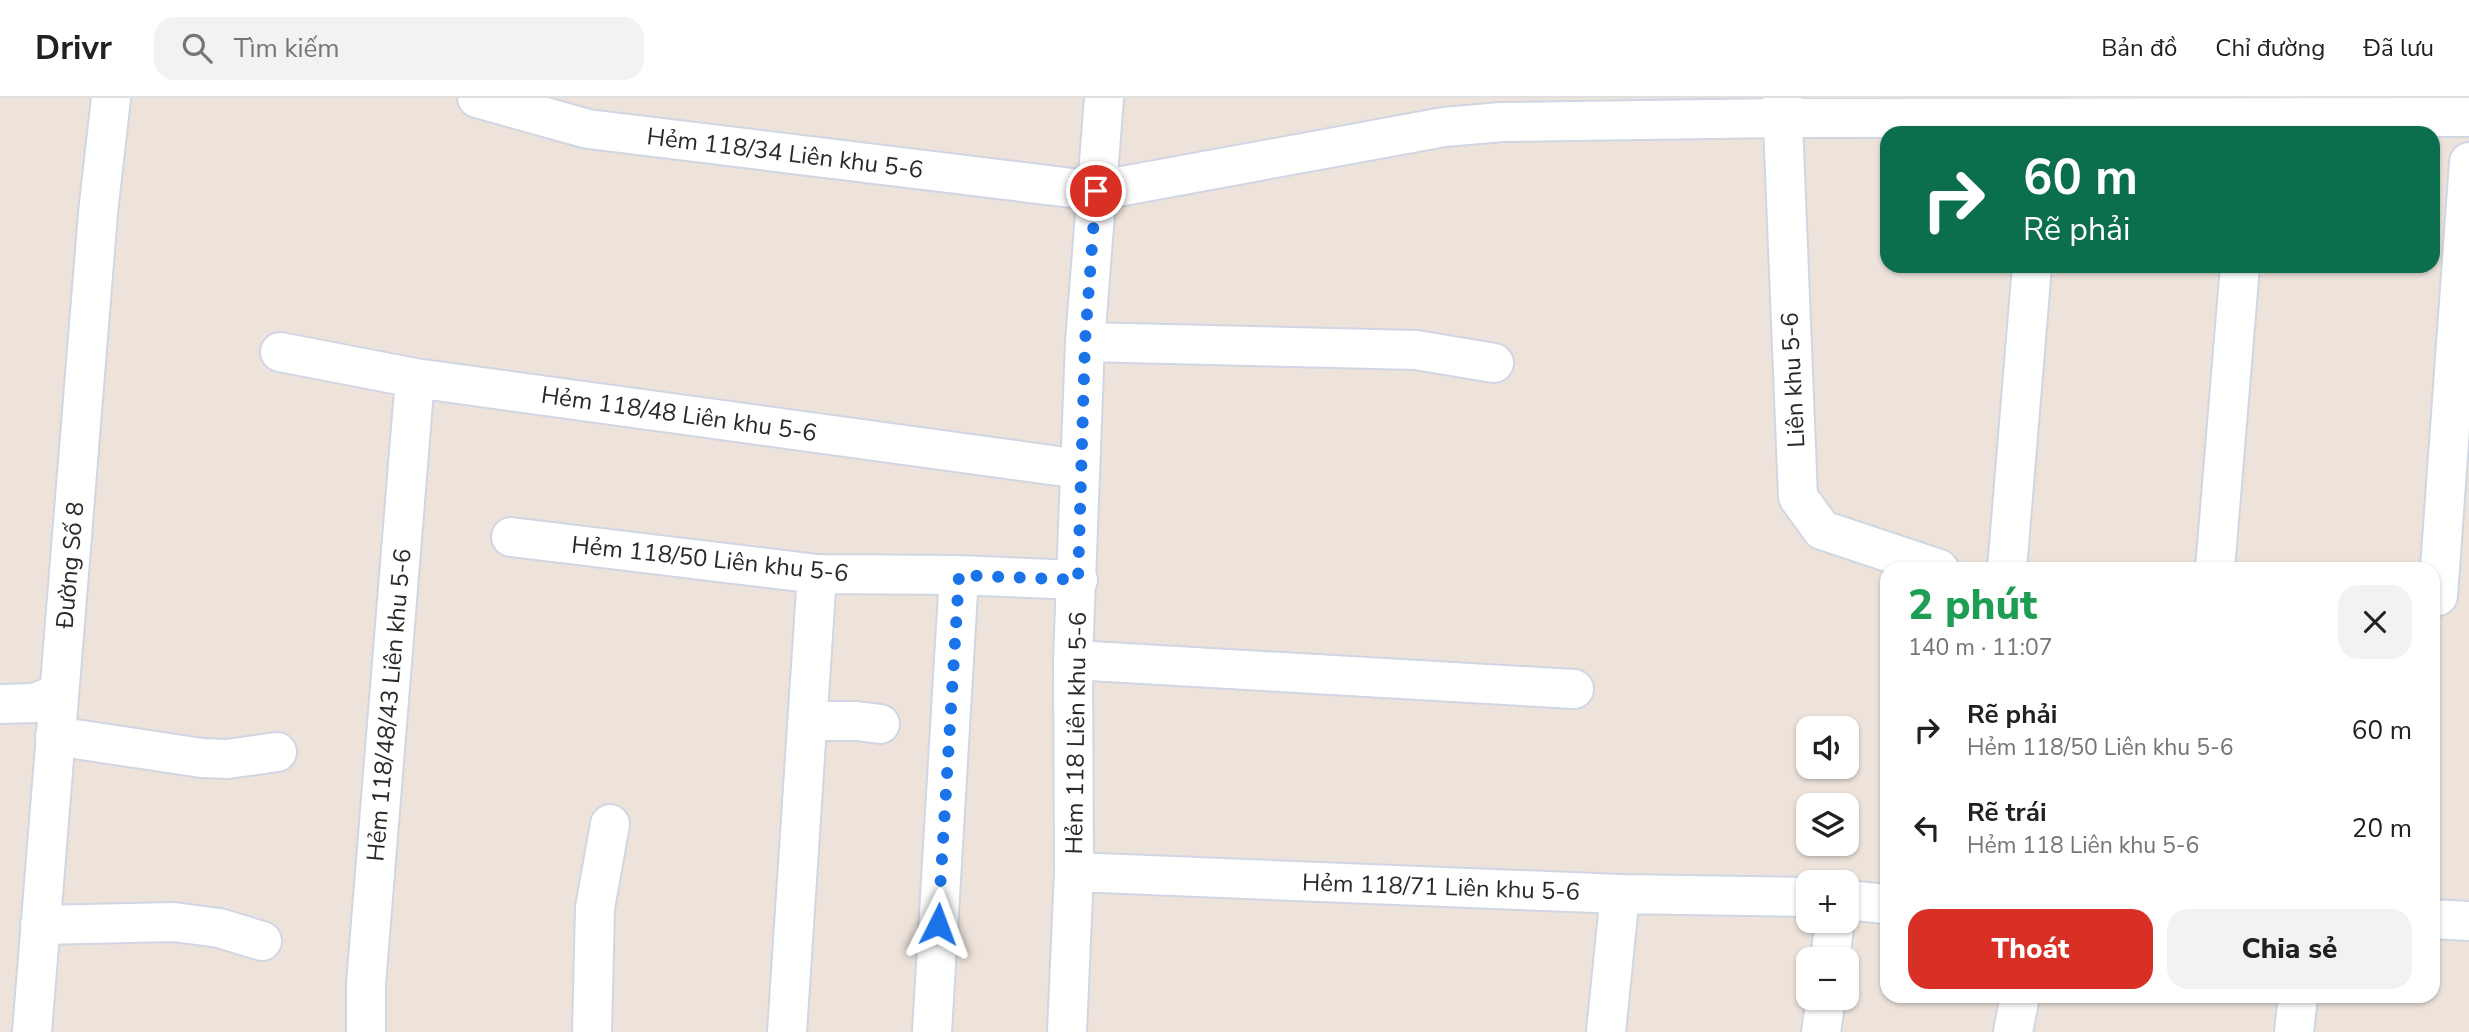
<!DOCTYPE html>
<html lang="vi">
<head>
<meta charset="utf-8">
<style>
  body { margin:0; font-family:"Nunito Sans",sans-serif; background:#f2f2f2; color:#202124; height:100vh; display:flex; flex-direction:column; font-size:26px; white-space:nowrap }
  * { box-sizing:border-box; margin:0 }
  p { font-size:23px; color:#757577 }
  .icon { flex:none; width:38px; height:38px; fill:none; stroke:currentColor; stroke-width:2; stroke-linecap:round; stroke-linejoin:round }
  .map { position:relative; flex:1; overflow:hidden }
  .drawer { position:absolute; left:1880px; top:464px; width:560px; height:441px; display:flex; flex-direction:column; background:#fff; border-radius:21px; box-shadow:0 2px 5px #0004 }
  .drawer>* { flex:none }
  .hud { position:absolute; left:1880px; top:28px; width:560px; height:147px; border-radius:21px; box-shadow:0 2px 5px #0004; background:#0b6e4f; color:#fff; overflow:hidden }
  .controls { position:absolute; left:1796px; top:618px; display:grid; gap:14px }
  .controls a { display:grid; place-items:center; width:63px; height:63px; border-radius:14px; background:#fff; box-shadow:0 2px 5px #0004; font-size:35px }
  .pin { position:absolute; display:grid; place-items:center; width:60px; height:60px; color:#fff; margin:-30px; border:4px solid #fff; border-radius:50%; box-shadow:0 2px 7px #0007 }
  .me { position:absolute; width:77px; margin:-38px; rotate:3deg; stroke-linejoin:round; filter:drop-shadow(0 0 5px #0008) }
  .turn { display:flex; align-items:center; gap:24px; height:147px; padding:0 28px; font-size:32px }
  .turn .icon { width:91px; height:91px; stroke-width:2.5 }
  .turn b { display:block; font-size:49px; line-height:60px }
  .round { display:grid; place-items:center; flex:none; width:74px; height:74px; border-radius:21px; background:#f2f2f2 }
  .summary { display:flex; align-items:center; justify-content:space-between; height:119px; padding:0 28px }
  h1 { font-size:42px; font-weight:800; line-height:52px; color:#1e9e55 }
  .button { display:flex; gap:14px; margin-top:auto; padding:14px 28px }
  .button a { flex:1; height:80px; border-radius:21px; background:#d93025; color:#fff; font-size:28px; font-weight:800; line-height:80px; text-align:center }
  .button a+a { background:#f2f2f2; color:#202124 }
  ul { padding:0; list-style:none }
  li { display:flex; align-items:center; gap:21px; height:98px; padding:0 28px }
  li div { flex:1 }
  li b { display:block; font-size:26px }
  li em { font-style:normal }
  header { display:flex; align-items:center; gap:42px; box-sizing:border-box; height:98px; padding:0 35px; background:#fff; border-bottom:2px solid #e0e0e0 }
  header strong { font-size:33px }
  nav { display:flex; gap:38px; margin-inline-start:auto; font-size:24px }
  .search { width:490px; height:63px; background:#f2f2f2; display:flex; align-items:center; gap:18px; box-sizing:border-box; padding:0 24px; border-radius:21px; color:#757577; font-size:26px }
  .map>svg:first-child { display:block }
</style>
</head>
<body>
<header>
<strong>Drivr</strong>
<div class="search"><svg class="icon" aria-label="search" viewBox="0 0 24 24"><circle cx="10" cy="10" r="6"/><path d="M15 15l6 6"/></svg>Tìm kiếm</div>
<nav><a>Bản đồ</a><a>Chỉ đường</a><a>Đã lưu</a></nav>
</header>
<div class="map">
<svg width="2469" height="934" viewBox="0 0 2469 934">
  <rect width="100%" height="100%" fill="#ede3db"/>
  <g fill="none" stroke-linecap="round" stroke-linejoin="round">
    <g stroke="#d0d6e3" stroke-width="42">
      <path id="minor" d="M477,0L588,31L1096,93L1444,29L1502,24L1783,20L2469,19
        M1782,0L1798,399L1822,432L1939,471
        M1085,244L1416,252L1494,265
        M280,254L415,280L1080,371
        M511,439L817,476L959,477L1078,482
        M2007,471L2032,168
        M2215,471L2240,168
        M2438,498L2469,64
        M1073,562L1574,591
        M0,606L34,605L59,596
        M808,623H857L880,626
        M55,638L202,660L227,661L277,654
        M1074,774L1620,796L1808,799
        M1846,802L1886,806
        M2432,821L2469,823
        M40,827L174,824L219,830L262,843
        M1830,861L1835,822
        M32,934L98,115L111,0
        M366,934V886L415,280
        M592,934L595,810L610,726
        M787,934L817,476
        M932,934L959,477
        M1067,934L1074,774L1073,562L1085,244L1104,0
        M1606,934L1620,796
        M1821,934L1826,900
        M2013,934L2020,898
        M2294,934L2298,898"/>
    </g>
    <use href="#minor" stroke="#fff" stroke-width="38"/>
  </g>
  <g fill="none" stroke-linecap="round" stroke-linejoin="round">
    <path stroke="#1a73e8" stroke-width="12" stroke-dasharray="0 21.6" d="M938,826L959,477L1078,482L1085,244L1096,93"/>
  </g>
  <g text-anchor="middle" stroke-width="7" stroke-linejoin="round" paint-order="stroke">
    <g font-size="24" fill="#2a2a2a" stroke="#fff">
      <text transform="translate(785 55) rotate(7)" y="8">Hẻm 118/34 Liên khu 5-6</text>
      <text transform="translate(1793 282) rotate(-93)" y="8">Liên khu 5-6</text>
      <text transform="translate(679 316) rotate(8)" y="8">Hẻm 118/48 Liên khu 5-6</text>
      <text transform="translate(710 461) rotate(6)" y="8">Hẻm 118/50 Liên khu 5-6</text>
      <text transform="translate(70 467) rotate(-85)" y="8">Đường Số 8</text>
      <text transform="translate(389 607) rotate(-85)" y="8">Hẻm 118/48/43 Liên khu 5-6</text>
      <text transform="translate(1076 635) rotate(-89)" y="8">Hẻm 118 Liên khu 5-6</text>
      <text transform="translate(1441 789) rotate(2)" y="8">Hẻm 118/71 Liên khu 5-6</text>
    </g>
  </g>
</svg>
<div class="controls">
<a><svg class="icon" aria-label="sound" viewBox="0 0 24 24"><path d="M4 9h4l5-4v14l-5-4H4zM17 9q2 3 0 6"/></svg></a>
<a><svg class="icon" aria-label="layers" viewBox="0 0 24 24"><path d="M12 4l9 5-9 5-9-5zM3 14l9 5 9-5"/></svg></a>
<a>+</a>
<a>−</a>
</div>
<div class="pin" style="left:1096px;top:93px;background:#d93025"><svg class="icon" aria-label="arrive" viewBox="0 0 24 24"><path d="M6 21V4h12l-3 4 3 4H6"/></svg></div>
<svg class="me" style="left:938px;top:826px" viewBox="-20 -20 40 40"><path d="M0-17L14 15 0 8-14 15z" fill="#1a73e8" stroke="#fff" stroke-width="4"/></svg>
<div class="hud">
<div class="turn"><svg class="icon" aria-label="right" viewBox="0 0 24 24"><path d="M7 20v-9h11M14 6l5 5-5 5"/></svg><div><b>60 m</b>Rẽ phải</div></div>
</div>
<section class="drawer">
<div class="summary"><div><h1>2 phút</h1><p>140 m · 11:07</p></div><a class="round"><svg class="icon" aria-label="close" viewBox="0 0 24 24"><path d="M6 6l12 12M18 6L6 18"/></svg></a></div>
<ul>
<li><svg class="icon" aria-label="right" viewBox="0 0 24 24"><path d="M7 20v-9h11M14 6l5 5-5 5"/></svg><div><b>Rẽ phải</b><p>Hẻm 118/50 Liên khu 5-6</p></div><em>60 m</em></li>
<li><svg class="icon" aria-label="left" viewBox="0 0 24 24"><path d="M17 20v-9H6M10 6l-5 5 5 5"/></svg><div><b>Rẽ trái</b><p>Hẻm 118 Liên khu 5-6</p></div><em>20 m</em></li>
</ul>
<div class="button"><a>Thoát</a><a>Chia sẻ</a></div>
</section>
</div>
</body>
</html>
